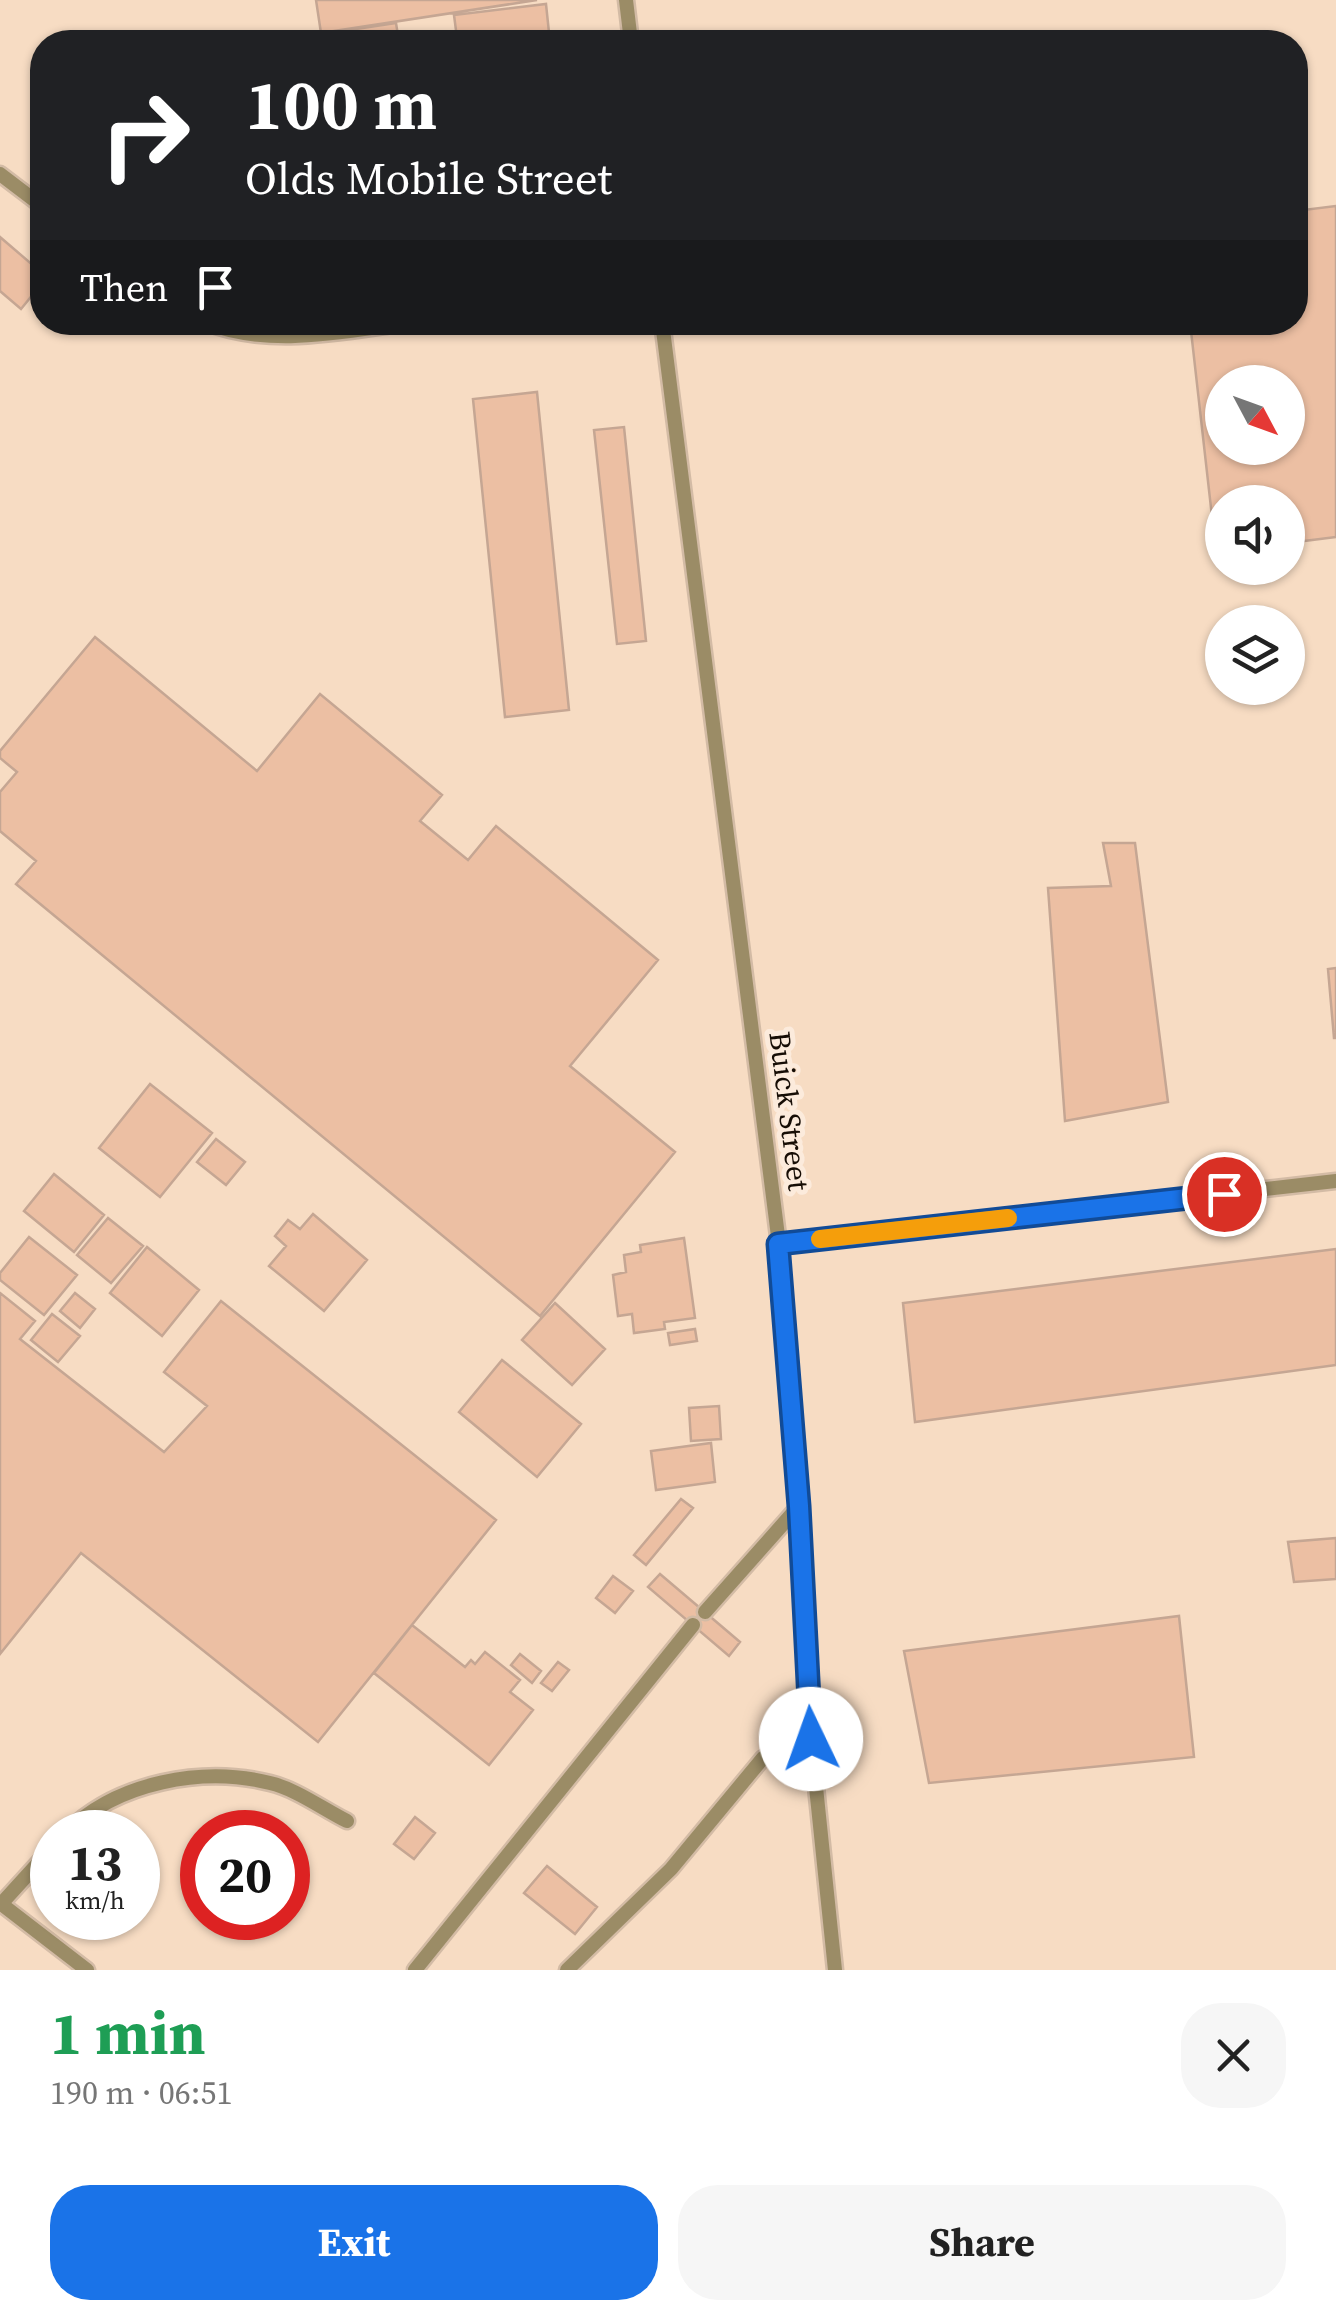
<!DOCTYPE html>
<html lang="en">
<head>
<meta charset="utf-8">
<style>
  body { margin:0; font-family:"Source Serif 4",serif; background:#f6f6f6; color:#222; height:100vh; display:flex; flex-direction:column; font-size:38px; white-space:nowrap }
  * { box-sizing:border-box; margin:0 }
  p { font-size:32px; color:#767676 }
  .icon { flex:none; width:55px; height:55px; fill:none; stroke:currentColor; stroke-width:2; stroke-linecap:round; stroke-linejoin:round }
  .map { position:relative; height:1970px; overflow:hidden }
  .panel { display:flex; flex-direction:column; background:#fff; flex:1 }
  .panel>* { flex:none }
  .top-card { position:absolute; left:30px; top:30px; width:1278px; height:305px; border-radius:40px; box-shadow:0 2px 8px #0004; background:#202124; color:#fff; overflow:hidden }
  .needle { width:65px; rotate:131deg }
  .controls { position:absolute; left:1205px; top:365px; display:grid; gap:20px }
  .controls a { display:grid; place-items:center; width:100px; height:100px; border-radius:50%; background:#fff; box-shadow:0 2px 8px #0004; font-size:50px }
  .speed { position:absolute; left:30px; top:1810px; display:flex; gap:20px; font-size:50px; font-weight:700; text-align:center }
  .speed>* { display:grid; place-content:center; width:130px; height:130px; border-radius:50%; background:#fff; box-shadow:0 2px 8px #0004; line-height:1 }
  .speed small { font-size:25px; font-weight:400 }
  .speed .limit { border:15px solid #d22; background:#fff; color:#111 }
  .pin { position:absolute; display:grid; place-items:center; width:85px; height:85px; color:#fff; margin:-42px; border:5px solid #fff; border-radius:50%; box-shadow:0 2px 10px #0007 }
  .me { position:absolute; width:110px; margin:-55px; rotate:357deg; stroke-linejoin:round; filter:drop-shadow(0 0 8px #0008) }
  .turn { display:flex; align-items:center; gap:35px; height:210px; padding:0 50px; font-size:45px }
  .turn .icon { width:130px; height:130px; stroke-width:2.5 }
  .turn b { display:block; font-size:70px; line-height:85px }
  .then { display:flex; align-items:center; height:95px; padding:0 50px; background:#0003; gap:20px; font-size:38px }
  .round { display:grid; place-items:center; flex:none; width:105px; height:105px; border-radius:40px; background:#f6f6f6 }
  .headline { display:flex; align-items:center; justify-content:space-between; height:170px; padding:0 50px }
  h1 { font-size:60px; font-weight:700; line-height:75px; color:#1e9e55 }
  .cta { display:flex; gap:20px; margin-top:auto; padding:20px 50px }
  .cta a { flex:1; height:115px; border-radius:40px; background:#1a73e8; color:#fff; font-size:40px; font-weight:700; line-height:115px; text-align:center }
  .cta a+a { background:#f6f6f6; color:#222 }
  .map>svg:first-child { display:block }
</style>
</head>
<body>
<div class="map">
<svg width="1336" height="1970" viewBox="0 0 1336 1970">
  <rect width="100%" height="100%" fill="#f7dcc3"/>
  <path fill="#ecbfa3" stroke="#c5a693" stroke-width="2.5" fill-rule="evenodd" d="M316,0H537L321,33Z
    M546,4L550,42H494L493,34L457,38L454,15Z
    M396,23L399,42H358L356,29Z
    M1336,206V537L1288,543V502H1222V551L1216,552L1190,322H1295V211ZM1222,382H1288V448H1222Z
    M0,237L42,273V283L21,309L0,291Z
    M537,392L569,710L505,717L473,399Z
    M624,427L646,641L617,644L594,430Z
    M95,637L257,771L320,694L442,795L420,821L468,860L496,826L658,960L570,1066L675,1152L540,1316L16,884L36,861L0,831V792L17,772L0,758V751Z
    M1103,843H1135L1168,1102L1065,1121L1048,888L1111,886Z
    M1336,968V1038H1334L1328,969Z
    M150,1084L212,1133L160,1197L99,1148Z
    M216,1139L245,1162L226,1185L197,1162Z
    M54,1174L104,1215L74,1252L24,1211Z
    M313,1214L367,1260L324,1311L269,1266L286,1246L275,1236L288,1220L300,1229Z
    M108,1218L143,1246L111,1283L77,1255Z
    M29,1237L77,1275L44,1315L0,1280V1273Z
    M684,1238L695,1318L664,1322L665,1329L634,1333L632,1314L618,1316L613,1275L626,1272L624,1255L641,1252L640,1245Z
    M147,1247L199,1290L162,1336L110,1293Z
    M1336,1249V1365L915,1422L903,1303Z
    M0,1293L35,1321L20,1339L164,1452L207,1406L164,1372L221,1301L496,1520L318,1742L81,1553L0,1654Z
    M75,1293L95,1309L80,1328L60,1311Z
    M555,1303L605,1349L572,1385L522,1340Z
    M52,1314L80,1336L58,1362L31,1340Z
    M695,1329L697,1341L670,1345L668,1333Z
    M502,1360L581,1424L537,1477L459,1412Z
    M719,1406L721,1439L691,1441L689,1408Z
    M711,1443L715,1482L656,1490L651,1451Z
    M681,1499L693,1508L646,1565L634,1555Z
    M1336,1538V1579L1294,1582L1288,1542Z
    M660,1574L740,1642L729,1656L648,1587Z
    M613,1576L633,1591L615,1613L596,1598Z
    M1179,1616L1194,1757L929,1783L904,1651Z
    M412,1625L465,1667L471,1660L475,1664L485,1652L520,1680L510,1692L533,1710L489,1765L374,1673Z
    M520,1654L541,1671L532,1683L511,1665Z
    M558,1662L569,1670L552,1691L541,1683Z
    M415,1817L435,1833L414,1859L394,1844Z
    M547,1866L597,1907L575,1934L524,1893Z"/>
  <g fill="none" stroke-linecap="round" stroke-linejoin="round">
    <g stroke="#d3bba5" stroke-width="19">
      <path id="service" d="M626,0L631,42
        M0,174L42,206
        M204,322C272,349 344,331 414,322
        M662,322L779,1244L799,1506L811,1739L835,1970
        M779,1244L1336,1181
        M705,1612L799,1506
        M67,1832C117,1782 203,1766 270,1783C296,1789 323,1809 347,1821
        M0,1903L87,1970
        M1,1904L52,1848
        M415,1970L693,1625
        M567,1970L671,1869L763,1758L811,1739"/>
    </g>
    <use href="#service" stroke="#9b8c66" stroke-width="14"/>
  </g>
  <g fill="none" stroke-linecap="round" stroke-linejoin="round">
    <g stroke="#114b97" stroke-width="25">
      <path id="route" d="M811,1739L799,1506L778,1244L1224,1194"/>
    </g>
    <use href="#route" stroke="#1a73e8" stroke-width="18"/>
    <path stroke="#f59e0b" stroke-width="18" d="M820,1239L1008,1218"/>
  </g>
  <g text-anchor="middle" stroke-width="10" stroke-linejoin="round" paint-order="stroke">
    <g font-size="30" fill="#160d05" stroke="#fcebdc">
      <text transform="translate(789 1111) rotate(83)" y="10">Buick Street</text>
    </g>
  </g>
</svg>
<div class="controls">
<a><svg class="needle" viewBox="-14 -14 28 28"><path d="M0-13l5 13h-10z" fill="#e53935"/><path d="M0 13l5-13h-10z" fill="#767676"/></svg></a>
<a><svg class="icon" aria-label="sound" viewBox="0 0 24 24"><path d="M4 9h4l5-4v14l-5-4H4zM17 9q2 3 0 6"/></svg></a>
<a><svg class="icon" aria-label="layers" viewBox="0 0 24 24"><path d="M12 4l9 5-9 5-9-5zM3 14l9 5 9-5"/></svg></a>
</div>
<div class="speed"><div>13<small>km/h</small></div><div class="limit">20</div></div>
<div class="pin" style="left:1224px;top:1194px;background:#d93025"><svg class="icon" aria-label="arrive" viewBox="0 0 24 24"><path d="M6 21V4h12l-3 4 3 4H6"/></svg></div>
<svg class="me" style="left:811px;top:1739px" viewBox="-20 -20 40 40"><circle r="19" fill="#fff"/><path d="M0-13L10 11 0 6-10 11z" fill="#1a73e8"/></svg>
<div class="top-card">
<div class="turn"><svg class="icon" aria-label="right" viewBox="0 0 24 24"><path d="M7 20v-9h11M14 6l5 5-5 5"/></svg><div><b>100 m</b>Olds Mobile Street</div></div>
<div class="then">Then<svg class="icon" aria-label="arrive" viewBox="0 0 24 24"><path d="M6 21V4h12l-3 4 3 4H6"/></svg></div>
</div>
</div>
<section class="panel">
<div class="headline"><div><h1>1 min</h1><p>190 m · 06:51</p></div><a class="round"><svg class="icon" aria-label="close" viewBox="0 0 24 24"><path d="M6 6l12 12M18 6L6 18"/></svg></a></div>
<div class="cta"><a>Exit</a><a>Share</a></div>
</section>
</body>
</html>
